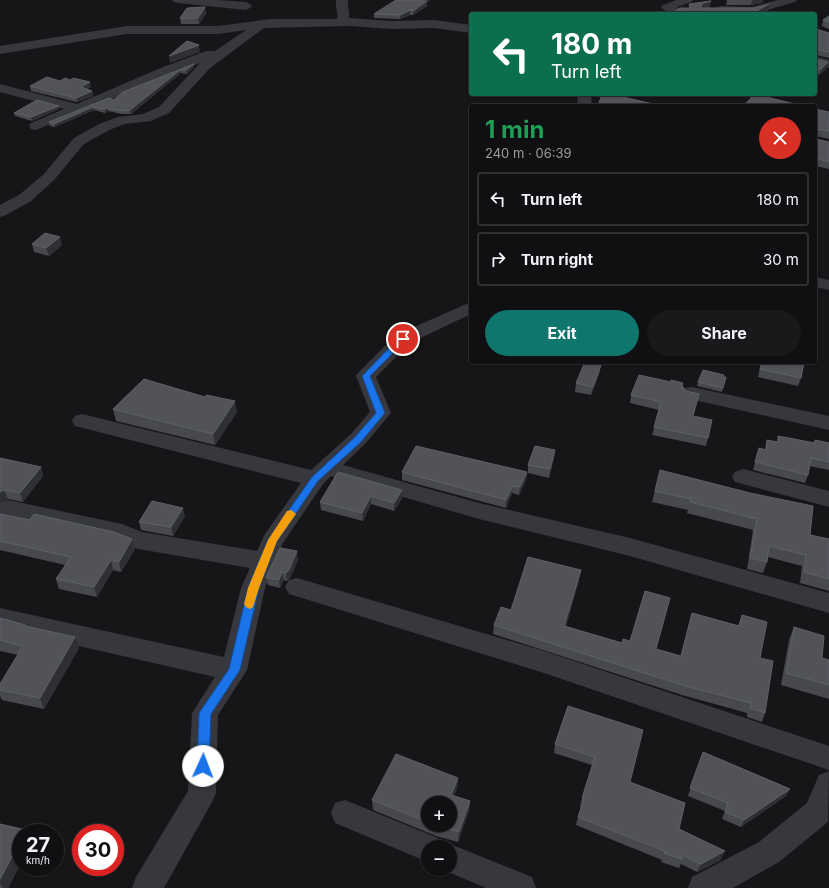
<!DOCTYPE html>
<html lang="en">
<head>
<meta charset="utf-8">
<style>
  body { margin:0; font-family:Inter,sans-serif; background:#19191b; color:#f1f3f6; height:100vh; display:flex; flex-direction:column; font-size:15px; white-space:nowrap }
  * { box-sizing:border-box; margin:0 }
  p { font-size:13px; color:#9c9d9f }
  .icon { flex:none; width:22px; height:22px; fill:none; stroke:currentColor; stroke-width:2; stroke-linecap:round; stroke-linejoin:round }
  .map { position:relative; flex:1; overflow:hidden }
  .panel { position:absolute; left:469px; top:104px; width:348px; height:260px; display:flex; flex-direction:column; background:#101012; border-radius:4px; box-shadow:0 1px 3px #0004,0 0 0 1px #303032 }
  .panel>* { flex:none }
  .banner { position:absolute; left:469px; top:12px; width:348px; height:84px; border-radius:4px; box-shadow:0 1px 3px #0004,0 0 0 1px #303032; background:#0b6e4f; color:#fff; overflow:hidden }
  .buttons { position:absolute; left:421px; top:796px; display:grid; gap:8px }
  .buttons a { display:grid; place-items:center; width:36px; height:36px; border-radius:50%; background:#101012; box-shadow:0 1px 3px #0004,0 0 0 1px #303032; font-size:20px }
  .speed { position:absolute; left:12px; top:824px; display:flex; gap:8px; font-size:20px; font-weight:700; text-align:center }
  .speed>* { display:grid; place-content:center; width:52px; height:52px; border-radius:50%; background:#101012; box-shadow:0 1px 3px #0004,0 0 0 1px #303032; line-height:1 }
  .speed small { font-size:10px; font-weight:400 }
  .speed .limit { border:6px solid #d22; background:#fff; color:#111 }
  .pin { position:absolute; display:grid; place-items:center; width:34px; height:34px; color:#fff; margin:-17px; border:2px solid #fff; border-radius:50%; box-shadow:0 1px 4px #0007 }
  .me { position:absolute; width:44px; margin:-22px; rotate:2deg; stroke-linejoin:round; filter:drop-shadow(0 0 3px #0008) }
  .turn { display:flex; align-items:center; gap:14px; height:84px; padding:0 16px; font-size:18px }
  .turn .icon { width:52px; height:52px; stroke-width:2.5 }
  .turn b { display:block; font-size:28px; line-height:34px }
  .round { display:grid; place-items:center; flex:none; width:42px; height:42px; border-radius:21px; background:#19191b }
  .headline { display:flex; align-items:center; justify-content:space-between; height:68px; padding:0 16px }
  h1 { font-size:24px; font-weight:700; line-height:30px; color:#1e9e55 }
  .button { display:flex; gap:8px; margin-top:auto; padding:8px 16px }
  .button a { flex:1; height:46px; border-radius:24px; background:#0f766e; color:#fff; font-size:16px; font-weight:700; line-height:46px; text-align:center }
  .button a+a { background:#19191b; color:#f1f3f6 }
  ul { padding:0; list-style:none }
  li { display:flex; align-items:center; gap:12px; height:54px; margin:0 8px 6px; padding:0 8px; border:2px solid #303032; border-radius:4px }
  li div { flex:1 }
  li b { display:block; font-size:15px }
  li em { font-style:normal }
  .map>svg:first-child { display:block }
</style>
</head>
<body>
<div class="map">
<svg width="829" height="888" viewBox="0 0 829 888">
  <rect width="100%" height="100%" fill="#161618"/>
  <g fill="none" stroke-linecap="round" stroke-linejoin="round">
    <path fill="#37383d" fill-rule="evenodd" d="M172,0H218L246,2L250,4L252,6L250,8L246,10L178,3L174,2Z
      M336,0H348C347,7 350,11 349,18L391,21L434,20L471,25V33L434,28L391,29L349,26L264,28L210,68L169,113L151,121L125,124L109,130L84,144L54,180L31,201L6,215L0,217V205L19,195L44,174L74,138L99,124L118,117L143,114L159,107L200,63L36,130L31,129L29,126L31,123L64,109L0,92V84L77,104L158,69L206,51H215L246,30L218,34H127L0,54V46L127,26H218L270,19H337C338,12 335,7 336,0Z
      M676,0H693L691,2L677,7L686,11L688,14C678,14 668,15 661,7L663,5Z
      M778,0H797L795,2L753,14H700L702,11L722,6L751,7Z
      M815,56L829,60V68L815,64Z
      M577,94H591L592,106H578Z
      M815,277L829,280V290L815,287Z
      M471,302V314L410,343L376,377L391,413L365,444L343,465L479,503L630,538L829,593V613L630,556L479,519L331,476L323,484L283,543L265,588L247,670L218,715L216,793L212,802L164,888H132L136,877L188,791L192,713L215,677L0,628V608L224,657L241,588L250,568L138,549L117,540L8,516L0,514V502L8,500L122,524L142,532L257,551L265,534L301,483L75,426L72,421L75,416L82,414L311,470L351,434L370,412L356,376L359,372L396,335Z
      M692,387L829,416V430L685,398L682,393L685,388Z
      M743,469L829,491V507L735,482L732,477L735,472Z
      M297,578L544,651L829,746V770L544,673L289,594L285,587L289,580Z
      M829,771L828,822L779,862L733,888H688L692,877L759,842L807,803L819,775Z
      M345,800L438,838L442,847L450,844L532,877L536,888H486L441,869H450V847H428V862L335,823L331,813L335,803Z"/>
  </g>
  <path fill="#47494d" fill-rule="evenodd" d="M396,0H430L427,2V6L413,15H410L400,19L374,18V14Z
    M727,0H763L762,3L751,5H726Z
    M205,7L206,14L199,24H181L180,18Z
    M829,16V29L822,26L823,20Z
    M815,25L816,29L829,33V58L816,55L815,59L826,69L819,75L815,74Z
    M194,64V67L187,74L181,73L131,114H122L108,111L105,113L94,110L55,127L50,126L49,122L109,98L114,100Z
    M60,81L91,87L86,89L92,91L93,96L77,102L31,91L30,86Z
    M59,109L32,121L15,116L14,113Z
    M815,109L829,112V139L816,136V139L829,142V169L815,166Z
    M32,244L62,245L49,256L34,252Z
    M761,362H804L801,378L798,386L758,377Z
    M601,365L599,374L591,395L575,392L576,383Z
    M723,377H726L722,392L697,386L698,382Z
    M683,386L686,391L699,394L693,416L712,420L706,446L652,435L659,410L630,403L631,395Z
    M205,397L237,412L215,445L116,421L113,409Z
    M778,436L814,443L815,440L829,443V470L809,466L808,475L805,483L753,470L759,448L765,449L767,440L777,442Z
    M555,450L554,458L549,478L528,473V465Z
    M0,458L41,467L43,476L23,502L8,499L0,502Z
    M660,470L810,535L829,539V591L800,583L802,566L768,557L767,562L763,573L747,569L753,530L687,513L688,510L652,502Z
    M338,472L402,498L394,511L371,504L363,521L321,510L320,502Z
    M402,472H527L526,480L519,495L512,493L506,508L402,480Z
    M0,514L132,539L135,549L121,572L113,570L97,597L59,589L56,579L65,565L0,550Z
    M185,516L173,536L141,530L139,522Z
    M298,560L290,578L287,581L284,580L280,588L268,585L266,577Z
    M579,580L566,626L622,643L656,649L681,656L738,626L742,615L760,658L765,713L762,722L747,717V713L682,695L493,634L494,625L511,610Z
    M0,618L25,625L26,627L79,648L44,709L2,700L0,696V684L18,655L0,651Z
    M794,627L822,658L829,660V699L781,685L789,640Z
    M568,706L630,782L679,829L721,860L697,872L681,864L679,868L661,862L662,860L576,825L578,817L581,808L580,807L582,798L592,765L554,753L555,744Z
    M703,752L790,789L786,796L741,827L722,819L725,811L688,796Z
    M458,778L457,788L454,796L470,801L469,811L458,842L436,836L373,810L372,800ZM428,803L450,825H428Z
    M0,824L26,830L27,833H21V862L8,888H0Z"/>
  <path fill="#2f3033" d="M423,0H430L427,2V6L413,15V11Z
    M752,0H763L762,3L751,5Z
    M711,1L710,8L702,10L700,8L703,3Z
    M769,4L768,11L763,14H751Z
    M205,7L206,14L199,24L198,18Z
    M410,10V15L400,19V15Z
    M199,45L200,52L170,63L169,56Z
    M828,62L826,69L819,75L821,69Z
    M194,64V67L187,74L186,70Z
    M180,70L181,73L131,114L130,110Z
    M90,82L91,87L82,92L81,87Z
    M92,91L93,96L77,102L76,98Z
    M59,106V109L32,121L31,117Z
    M93,107L94,110L55,127L54,124Z
    M107,108L108,111L105,113V109Z
    M60,237L62,245L49,256L46,248Z
    M601,365L599,374L591,395L593,387Z
    M235,401L237,412L215,445L213,434Z
    M555,450L554,458L549,478L550,469Z
    M41,467L43,476L23,502L20,493Z
    M527,472L526,480L519,495L520,487Z
    M513,486L512,493L506,508V500Z
    M4,490L8,499L0,502V492Z
    M402,490V498L394,511V503Z
    M371,496V504L363,521L362,513Z
    M183,508L185,516L173,536L171,527Z
    M132,539L135,549L121,572L119,562Z
    M297,551L298,560L290,578L287,581L286,573Z
    M111,560L113,570L97,597L94,587Z
    M581,570L579,580L563,635L564,626Z
    M282,572L284,580L280,588L279,580Z
    M75,637L79,648L44,709L40,698Z
    M458,778L457,788L450,805L451,795Z
    M790,789L786,796L741,827L744,820Z
    M470,801L469,811L458,842L459,832Z
    M21,840V862L8,888H3L0,883V879Z
    M725,851L721,860L697,872L701,864Z"/>
  <path fill="#525359" stroke="#5f6168" d="M396,0H423V1H427L413,11L410,10L400,15L374,14Z
    M711,1L703,3L700,8H755L769,4L751,14H671L680,8H690L689,4Z
    M205,7L198,18H180L187,8Z
    M829,16V22L823,20Z
    M815,25L816,29L829,33V52L816,49L815,59L828,62L821,69L815,67Z
    M187,41L199,45L169,56Z
    M194,64L186,70H180L130,110L122,111L107,108L105,109L93,107L54,124L49,122L109,98L114,100L123,92Z
    M47,77L60,81L65,78L70,80L73,78L90,82L81,87L92,91L76,98L30,86Z
    M602,94L614,95L662,106H598Z
    M754,94L803,106H744Z
    M37,100L59,106L31,117L14,113Z
    M815,109L829,112V131L816,129V139L829,142V162L815,158Z
    M45,233L60,237L46,248L32,244Z
    M585,362L601,365L593,387L576,383Z
    M762,362H804L801,378L760,369Z
    M703,370L724,375L723,377H726L723,388L698,382Z
    M639,375L671,382V380L683,383L682,386L686,391L699,394L693,416L712,420L708,438L654,427L661,402L631,395Z
    M144,379L205,397L206,395L235,401L213,434L113,409Z
    M778,436L815,443V440L829,443V462L811,458L808,475L755,462L759,448L766,450L767,440L778,442Z
    M416,446L527,472L520,487L513,486L506,500L402,472Z
    M535,446L555,450L550,469L528,465Z
    M0,458L41,467L20,493L4,490L0,492Z
    M660,470L750,493L813,506L810,535L829,539V579L804,572L806,555L769,546L767,562L750,558L757,519L690,502L691,499L655,491Z
    M338,472L402,490L394,503L371,496L362,513L320,502Z
    M152,501L183,508L171,527L139,522Z
    M0,514L30,520L34,514L114,532L132,539L119,562L111,560L94,587L56,579L71,557L0,541Z
    M280,548L297,551L289,570L286,573L282,572L279,580L266,577Z
    M528,557L581,570L564,626L622,643L623,639L630,641L645,591L670,598L656,649L681,656L692,613L739,626L742,615L767,622L760,658L773,661L765,713L750,708L751,703L685,686L494,625L501,607L511,610Z
    M0,618L25,625V626L75,637L40,698L0,690V684L23,646L0,640Z
    M794,627L824,636L822,658L829,660V685L786,673Z
    M568,706L643,730L630,782L685,803L679,829L725,851L701,864L683,855L682,859L664,853L665,851L578,817L584,799L582,798L595,757L555,744Z
    M703,752L790,789L744,820L725,812L728,803L690,788Z
    M396,754L458,778L451,795L470,801L459,832L435,825H450V803H428V822L372,800Z
    M0,824L26,830L24,833H21V840L0,879Z"/>
  <path fill="#1a73e8" stroke="#114b97" d="M403,336L407,339L370,376L385,413L361,442L318,481L277,541L259,588L240,670L211,714L209,766L207,770L203,772L199,770L197,766L199,713L229,669L248,588L268,540L312,477L355,437L376,413L362,376L400,337Z"/>
  <path fill="#f59e0b" d="M291,510L296,514L277,541L259,588L253,607L250,609L246,607L244,604L248,588L268,540L287,511Z"/>
</svg>
<div class="buttons">
<a>+</a>
<a>−</a>
</div>
<div class="speed"><div>27<small>km/h</small></div><div class="limit">30</div></div>
<div class="pin" style="left:403px;top:339px;background:#d93025"><svg class="icon" aria-label="arrive" viewBox="0 0 24 24"><path d="M6 21V4h12l-3 4 3 4H6"/></svg></div>
<svg class="me" style="left:203px;top:766px" viewBox="-20 -20 40 40"><circle r="19" fill="#fff"/><path d="M0-13L10 11 0 6-10 11z" fill="#1a73e8"/></svg>
<div class="banner">
<div class="turn"><svg class="icon" aria-label="left" viewBox="0 0 24 24"><path d="M17 20v-9H6M10 6l-5 5 5 5"/></svg><div><b>180 m</b>Turn left</div></div>
</div>
<section class="panel">
<div class="headline"><div><h1>1 min</h1><p>240 m · 06:39</p></div><a class="round" style="background:#d93025;color:#fff"><svg class="icon" aria-label="close" viewBox="0 0 24 24"><path d="M6 6l12 12M18 6L6 18"/></svg></a></div>
<ul>
<li><svg class="icon" aria-label="left" viewBox="0 0 24 24"><path d="M17 20v-9H6M10 6l-5 5 5 5"/></svg><div><b>Turn left</b></div><em>180 m</em></li>
<li><svg class="icon" aria-label="right" viewBox="0 0 24 24"><path d="M7 20v-9h11M14 6l5 5-5 5"/></svg><div><b>Turn right</b></div><em>30 m</em></li>
</ul>
<div class="button"><a>Exit</a><a>Share</a></div>
</section>
</div>
</body>
</html>
